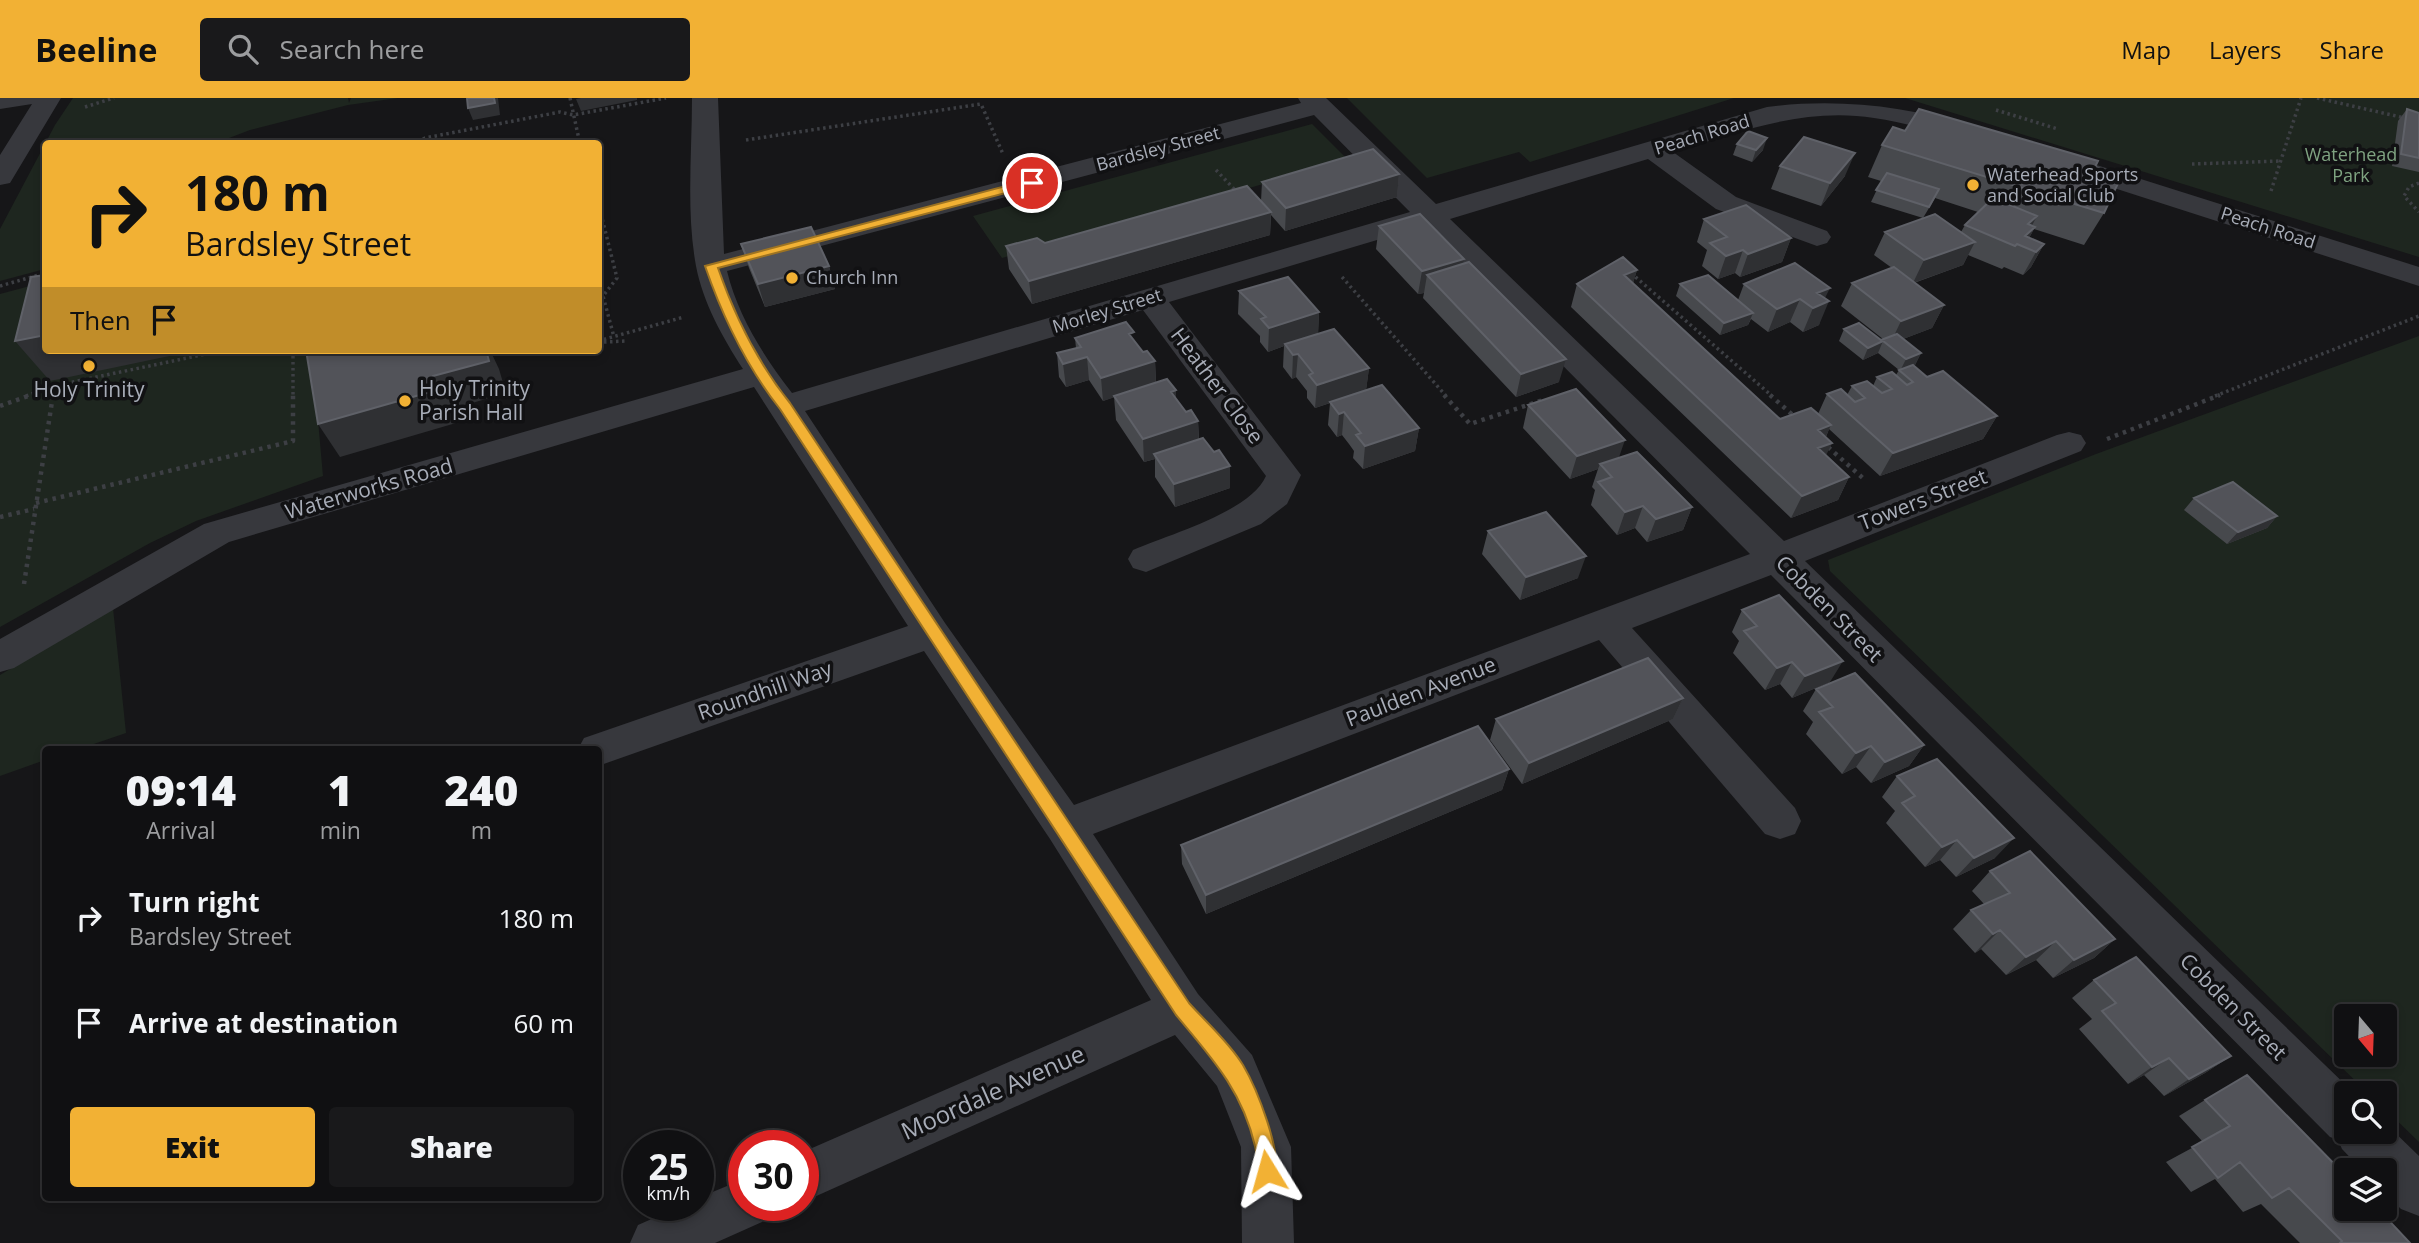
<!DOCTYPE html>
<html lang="en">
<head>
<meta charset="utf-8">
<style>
  body { margin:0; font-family:"Open Sans",sans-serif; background:#19191b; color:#f1f3f6; height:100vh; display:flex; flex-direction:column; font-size:26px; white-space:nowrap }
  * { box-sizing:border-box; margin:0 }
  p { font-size:23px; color:#9c9d9f }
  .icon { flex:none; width:38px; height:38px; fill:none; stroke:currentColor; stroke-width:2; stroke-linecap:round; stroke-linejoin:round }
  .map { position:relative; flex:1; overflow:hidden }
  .sheet { position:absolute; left:42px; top:648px; width:560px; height:455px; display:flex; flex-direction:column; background:#101012; border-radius:7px; box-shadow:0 4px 10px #0003,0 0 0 2px #303032 }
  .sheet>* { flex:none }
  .hud { position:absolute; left:42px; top:42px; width:560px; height:214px; border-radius:7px; box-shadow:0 4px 10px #0003,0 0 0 2px #303032; background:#f2b134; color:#111; overflow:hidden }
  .needle { width:46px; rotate:161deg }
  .controls { position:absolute; left:2334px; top:906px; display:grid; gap:14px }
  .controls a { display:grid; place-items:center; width:63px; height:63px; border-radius:7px; background:#101012; box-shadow:0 4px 10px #0003,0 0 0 2px #303032; font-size:35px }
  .speed { position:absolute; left:623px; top:1032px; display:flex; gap:14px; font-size:35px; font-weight:700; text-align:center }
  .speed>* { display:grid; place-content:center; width:91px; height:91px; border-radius:50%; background:#101012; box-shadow:0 4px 10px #0003,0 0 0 2px #303032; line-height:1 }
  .speed small { font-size:18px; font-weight:400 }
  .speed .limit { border:10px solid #d22; background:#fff; color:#111 }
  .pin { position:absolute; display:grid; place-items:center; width:60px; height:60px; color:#fff; margin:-30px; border:4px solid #fff; border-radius:50%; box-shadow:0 2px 7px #0007 }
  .me { position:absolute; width:77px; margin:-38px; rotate:352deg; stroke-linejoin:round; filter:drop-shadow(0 0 5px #0008) }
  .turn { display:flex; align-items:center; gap:24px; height:147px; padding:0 28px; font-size:32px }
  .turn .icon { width:91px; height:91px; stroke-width:2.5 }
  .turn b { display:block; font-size:49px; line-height:60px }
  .then { display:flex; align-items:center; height:66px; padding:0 28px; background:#0003; gap:14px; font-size:26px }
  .eta { display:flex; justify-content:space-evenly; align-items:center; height:119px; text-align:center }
  .eta b { font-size:42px; font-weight:800; line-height:49px }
  .action { display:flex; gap:14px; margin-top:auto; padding:14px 28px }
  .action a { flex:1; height:80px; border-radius:7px; background:#f2b134; color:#111; font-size:28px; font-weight:800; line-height:80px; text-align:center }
  .action a+a { background:#19191b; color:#f1f3f6 }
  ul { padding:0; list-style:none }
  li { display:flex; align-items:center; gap:21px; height:105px; padding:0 28px }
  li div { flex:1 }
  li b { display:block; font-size:26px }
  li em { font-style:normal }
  header { display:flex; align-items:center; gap:42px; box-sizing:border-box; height:98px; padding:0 35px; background:#f2b134; color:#111 }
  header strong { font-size:33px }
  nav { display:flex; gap:38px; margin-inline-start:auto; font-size:24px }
  .search { width:490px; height:63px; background:#19191b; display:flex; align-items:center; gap:18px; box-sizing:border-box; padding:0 24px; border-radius:7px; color:#9c9d9f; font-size:26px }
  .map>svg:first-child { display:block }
</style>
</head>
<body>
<header>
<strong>Beeline</strong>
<div class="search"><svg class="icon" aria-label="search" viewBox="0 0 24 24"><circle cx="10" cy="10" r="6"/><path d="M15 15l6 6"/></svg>Search here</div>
<nav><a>Map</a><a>Layers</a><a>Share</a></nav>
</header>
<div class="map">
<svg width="2419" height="1145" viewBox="0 0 2419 1145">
  <rect width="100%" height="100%" fill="#161618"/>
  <path fill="#1e261f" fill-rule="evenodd" d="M73,0H348L349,5L351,0H398L348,7L250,32L216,45L46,46L45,171L0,183V131L55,27Z
    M1347,0H1734L1530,64L1519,54L1427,80Z
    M1905,0H2419V159Z
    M1312,26L1348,62L1002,160L973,118Z
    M45,184L46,252H440L314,278L323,378L196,423L150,445L0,529V196Z
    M2419,238V1044L2385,1011V996H2369L1830,473L1828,462L2096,356ZM2347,919H2385V957H2347Z
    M113,510L126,635L79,651H46L45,662L0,678V577Z"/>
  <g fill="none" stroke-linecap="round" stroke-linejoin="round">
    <path stroke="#3d3f44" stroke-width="3.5" stroke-dasharray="2.5 3.5" stroke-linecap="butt" d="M570,0L580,46
      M2317,0L2405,20
      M85,9L114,0
      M1996,12L2058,31
      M746,42L981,6L1003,56
      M412,46L425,40L560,14L573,17L666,0
      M2192,66L2281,63
      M1216,72L1236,93
      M2419,85L2409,89L2404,98L2419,114
      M2271,93L2301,0
      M598,104L617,180L603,198L614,239
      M1631,175L1772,298
      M1342,179L1446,298
      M0,188L46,175
      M598,243L684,219
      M604,244L627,243
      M293,252V298
      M26,298L54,288L225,252
      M52,298L54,288
      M2215,298L2419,218"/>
    <path stroke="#3d3f44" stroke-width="4.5" stroke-dasharray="3.5 5" stroke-linecap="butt" d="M1444,297L1470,326L1546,301
      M1770,297L1795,319
      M0,308L31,297
      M2107,341L2220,297
      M1828,349L1865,382
      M36,405L293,343V297
      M0,419L34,411
      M24,486L53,297"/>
    <path fill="#37383d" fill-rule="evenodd" d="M0,0H61L10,85L0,87V57L32,6L0,11Z
      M692,0H718L724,156L1301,5L1298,0H1326L1436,106L1767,9C1837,0 1905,8 1972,28L1976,34L1972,40L1963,42C1933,34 1904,24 1874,20C1804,9 1739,34 1673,54L1736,99L1827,133L1831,139L1827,145L1817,148L1716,111L1648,61L1450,121L1784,443L2057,337L2069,334L2081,337L2086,345L2081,353L1805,463L2355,996H2347V1034H2385V1025L2419,1058V1118L2401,1111L2385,1095V1073H2363L2342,1051L2338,1042L2330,1039L1771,477L1632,530L1795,710L1801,723L1795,736L1780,741L1765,736L1599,542L1093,736L1198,896L1252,957L1291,1049L1294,1145H1242L1241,1049L1217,988L1175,937L803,1104V1054L1151,902L1050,741L924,553L598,668V651H578L584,640L908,528L754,289L229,444L14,570L0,574V541L204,426L743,271C723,240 703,205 696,168C686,114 692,55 692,0ZM1314,17L1410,114L792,295C764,259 738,218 727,173ZM1424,128L1750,456L1074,707L945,525L805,313L1143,212L1266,378C1250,414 1170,436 1133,452L1128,461L1133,470L1146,474L1261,426L1287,406L1301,377L1169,204Z
      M2068,58L2419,169V188L2058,72L2054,66L2058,60Z
      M744,1081V1108H769L762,1124L715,1145H630L638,1127L681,1108H698V1100Z"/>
  </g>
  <path fill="#47494d" d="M2407,11L2419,15V74L2392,68L2398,23Z
    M1905,33L2095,69L2104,115L2084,147L2034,131L2029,140L2044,146L2031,169L2023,177L2004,169L2002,171L1968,157L1963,167L1914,185L1944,207L1932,230L1903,241L1921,255L1915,267H1913L1927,279L1997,318L1983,341L1880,378L1829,331L1826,339V358L1849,379L1838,402L1791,420L1571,209L1577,186L1637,172L1633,185L1780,321L1818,316L1827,296L1847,297L1852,288H1873L1877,279L1896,277L1899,272L1878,255L1863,262L1839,243L1844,231L1881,242L1883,241L1841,208L1852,185L1892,170L1874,157L1885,134H1961L1965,127L1978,114L1935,100L1923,120L1871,104L1881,83L1868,79L1882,47Z
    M1737,46L1763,52L1752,64L1733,57Z
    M1780,68L1845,78L1821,108L1771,91Z
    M1399,76L1397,99L1285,133L1271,117L1270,137L1032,206L1009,171L1006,148L1045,145L1261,103L1262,84Z
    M1704,121L1791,140L1782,164L1740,179L1735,175L1718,181L1702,168L1707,152L1697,144Z
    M1379,128L1464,166L1559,284L1516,299L1423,200L1424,195L1418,196L1376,151Z
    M741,146L829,168L835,191L765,209L749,170Z
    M1680,186L1738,202L1744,186L1825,200L1819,227L1803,234L1790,224L1768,234L1751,221L1748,227L1720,237L1676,198Z
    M1239,193L1319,214L1318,236L1369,270L1366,292L1419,330L1415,353L1363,371L1353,360L1354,353L1349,346L1342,337L1337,339L1328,327L1330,305L1315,310L1307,300V293L1296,279L1292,281L1283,269L1284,248L1268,254L1260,244V238L1238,216Z
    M1075,240L1134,243L1143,254L1155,263L1156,284L1176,292V301L1186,314L1198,323L1199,341L1230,368V390L1175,409L1155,379V361L1144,364L1116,322L1114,299L1103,303L1089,282L1066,289L1059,279L1057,255L1076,250Z
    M1528,307L1619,359L1692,409L1683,432L1647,444L1635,430L1617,437L1591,407L1595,392L1592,389L1598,371L1570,381L1523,330Z
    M2194,400L2277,418L2267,430L2227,446L2184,412Z
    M1488,433L1578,480L1520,502L1482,456Z
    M1742,512L1830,584L1792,600L1780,586L1765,592L1733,555L1739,543L1732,534Z
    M1816,591L1924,647L1909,668L1871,685L1856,669L1842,676L1806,636L1813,624L1803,613Z
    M1683,600L1673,621L1522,686L1490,642L1496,621Z
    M1509,671L1502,692L1206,816L1182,766L1181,747Z
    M1897,678L1995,760L1956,779L1940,762L1925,769L1886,725L1895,713L1882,699Z
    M1990,773L2115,841L2094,860L2053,880L2036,862L2006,877L1981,851L1975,855L1953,831L1971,812L1984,806L1972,793Z
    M2094,882L2231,958L2205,975L2164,998L2144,977L2128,986L2079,931L2092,921L2072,900Z
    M2205,1002L2410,1145H2300L2261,1106L2243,1114L2215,1081L2191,1094L2166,1064L2203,1044L2179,1018Z"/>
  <path fill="#2f3033" d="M494,0H498L500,17L473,22L468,10Z
    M581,0H637V2L581,13L576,1Z
    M1767,40L1763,52L1752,64L1756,52Z
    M1855,55L1845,78L1821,108L1830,85Z
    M1399,76L1397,99L1285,133L1286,110Z
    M1271,114L1270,137L1032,206L1029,183Z
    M2037,118L2027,137L2035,129L2024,149L2028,126Z
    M1791,140L1782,164L1740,179L1748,156Z
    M1975,144L1963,167L1913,185L1924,162Z
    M2044,146L2031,169L2023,177L2036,154Z
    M1743,152L1735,175L1718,181L1726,158Z
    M1464,161L1460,184L1427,177L1424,195L1418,196L1422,173Z
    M829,168L835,191L765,209L758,186Z
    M1637,172L1630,195L1624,177Z
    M1830,190L1822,206L1829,203L1819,227L1803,234L1813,210L1817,195Z
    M1800,201L1790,224L1768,234L1777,211Z
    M1944,207L1932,230L1890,246L1901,223Z
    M1319,214L1318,238L1285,246L1284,248L1268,254L1269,230Z
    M1753,215L1748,227L1720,237L1724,225Z
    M46,237V252H198L50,283L15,243Z
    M1883,243L1878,255L1863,262L1868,250Z
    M486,252H490L499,271L506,295L452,311L456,325L340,359L318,326Z
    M1921,255L1915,267L1900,273L1906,261Z
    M1298,256L1296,279L1292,281L1293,257Z
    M1087,259L1089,282L1066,289L1063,266Z
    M1566,261L1559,284L1516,299L1521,276Z
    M1155,263L1156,286L1103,303L1101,280Z
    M1369,270L1366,293L1315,310L1317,287Z
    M1176,292V315L1171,294Z
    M1344,314L1342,337L1337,339L1339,316Z
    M1997,318L1983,341L1880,378L1893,355Z
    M1198,323L1199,346L1154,356L1155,361L1144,364L1143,341Z
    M1831,327L1821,349L1832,345L1821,368L1807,373L1818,332Z
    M1419,330L1415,353L1363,371L1365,348Z
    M1625,342L1617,365L1600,366L1598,371L1570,381L1577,358Z
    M1230,368V390L1175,409L1174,386Z
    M1849,379L1838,402L1791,420L1802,398Z
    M1643,408L1635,430L1617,437L1625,414Z
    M1692,409L1683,432L1647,444L1656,421Z
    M2277,418L2267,430L2227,446L2238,434Z
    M1586,458L1578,480L1520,502L1526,479Z
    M1843,563L1830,584L1792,600L1805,578Z
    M1792,564L1780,586L1765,592L1777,570Z
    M1683,600L1673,621L1522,686L1529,665Z
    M1924,647L1909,668L1871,685L1885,664Z
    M1871,648L1856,669L1842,676L1856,655Z
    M1509,671L1502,692L1206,816V797Z
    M2014,740L1995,760L1956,779L1974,760Z
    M1957,742L1940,762L1925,769L1942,749Z
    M2000,832L1981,851L1975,855L1993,836Z
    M2115,841L2094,860L2053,880L2074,862Z
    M2056,843L2036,862L2006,877L2026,859Z
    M2231,958L2205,975L2164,998L2189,981Z
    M2169,960L2144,977L2128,986L2152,969Z"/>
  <path fill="#525359" stroke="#5f6168" stroke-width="2" d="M467,0H494L495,5L468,10Z
    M1919,11L2098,63L2095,69L2122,77L2104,115L1882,47L1893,29L1905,33Z
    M2407,11L2419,15V60L2401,56Z
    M1748,33L1767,40L1756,52L1737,46Z
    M1804,39L1855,55L1830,85L1780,68Z
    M1373,51L1399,76L1286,110L1262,84Z
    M1887,75L1939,91L1929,109L1876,92Z
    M1247,88L1271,114L1029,183L1006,148L1037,140L1045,145Z
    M1993,100L2037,118L2028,126L2035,129L2025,138L2044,146L2036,154L2017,146L2015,148L1965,127Z
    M1746,107L1791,140L1748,156L1743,152L1726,158L1710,145L1727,139L1704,121Z
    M1420,116L1464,161L1422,173L1379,128Z
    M1935,116L1975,144L1924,162L1885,134Z
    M811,129L829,168L758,186L741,146Z
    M1623,159L1637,172L1624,177L1780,321L1811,310L1831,327L1818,332L1832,345L1818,350L1849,379L1802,398L1577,186Z
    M1469,164L1566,261L1521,276L1427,177Z
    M1795,165L1830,190L1817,195L1829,203L1813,210L1800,201L1777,211L1744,186Z
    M1894,169L1944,207L1901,223L1852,185Z
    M46,177V237L15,243L31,179Z
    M1708,177L1753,215L1724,225L1680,186Z
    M1288,179L1319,214L1269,230L1261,221L1266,219L1239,193Z
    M1126,224L1134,234L1129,236L1143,254L1147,253L1155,263L1101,280L1087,259L1063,266L1057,255L1081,249L1075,240Z
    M1859,225L1881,242L1897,236L1921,255L1906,261L1883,243L1868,250L1844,231Z
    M1334,231L1369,270L1317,287L1309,277L1313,275L1298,256L1293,257L1285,246Z
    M306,252H486L489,263L433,278L437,292L318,326Z
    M1913,267L1927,279L1943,273L1997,318L1893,355L1827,296L1841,291L1855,304L1865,300L1852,288L1867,283L1882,295L1892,291L1877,279L1892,274L1907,287L1913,284L1899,272Z
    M1167,281L1176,292L1171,294L1186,314L1191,312L1198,323L1143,341L1114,298Z
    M1382,287L1419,330L1365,348L1356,337L1361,335L1351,323L1344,314L1339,316L1330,304Z
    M1576,291L1625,342L1577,358L1528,307Z
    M1203,340L1214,354L1219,352L1230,368L1174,386L1154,356Z
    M1637,354L1692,409L1656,421L1643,408L1625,414L1598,384L1612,379L1600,366Z
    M2233,384L2277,418L2238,434L2194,400Z
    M1546,414L1586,458L1526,479L1488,433Z
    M1779,497L1843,563L1805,578L1792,564L1777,570L1744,533L1757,528L1742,512Z
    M1648,560L1683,600L1529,665L1496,621Z
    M1855,575L1924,647L1885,664L1871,648L1856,655L1819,614L1833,609L1816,591Z
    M1478,628L1509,671L1206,797L1181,747Z
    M1937,661L2014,740L1974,760L1957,742L1942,749L1902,705L1915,698L1897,678Z
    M2030,753L2115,841L2074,862L2056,843L2026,859L2000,832L1993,836L1971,812L2010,795L1990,773Z
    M2136,859L2231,958L2189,981L2169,960L2152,969L2102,913L2116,905L2094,882Z
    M2247,977L2347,1079V1111H2378L2410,1145H2340L2342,1143L2289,1090L2272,1100L2240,1064L2218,1080L2192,1049L2230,1028L2205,1002Z"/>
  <path fill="#f2b134" stroke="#9d7322" stroke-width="2" d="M1032,81L1036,82V87L718,170C735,219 757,264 790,305L1189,905C1206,924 1229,944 1243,967C1256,989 1284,1057 1274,1080L1267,1083L1259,1080C1255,1069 1258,1059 1255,1048C1242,992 1211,959 1176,917L780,311C746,268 723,220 705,168Z"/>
  <g fill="#f2b134" stroke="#111113" stroke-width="2.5">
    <circle cx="1973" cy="87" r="7"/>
    <circle cx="792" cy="180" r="7"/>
    <circle cx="89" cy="268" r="7"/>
    <circle cx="405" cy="303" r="7"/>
  </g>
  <g text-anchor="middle" stroke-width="7" stroke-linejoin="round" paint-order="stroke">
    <g font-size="18" fill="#a8adb8" stroke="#111113">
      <text transform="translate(1702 37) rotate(-17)" y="6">Peach Road</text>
      <text transform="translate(1158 51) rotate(-15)" y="6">Bardsley Street</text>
      <text transform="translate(2268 130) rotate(18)" y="6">Peach Road</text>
      <text transform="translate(1107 213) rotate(-17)" y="6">Morley Street</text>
    </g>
    <g font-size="18" fill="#7fa381" stroke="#111113">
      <text x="2351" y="63">Waterhead<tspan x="2351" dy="21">Park</tspan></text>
    </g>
    <g font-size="18" fill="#a8adb8" stroke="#111113" text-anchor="start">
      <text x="1987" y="83">Waterhead Sports<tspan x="1987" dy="21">and Social Club</tspan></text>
      <text x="806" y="186">Church Inn</text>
    </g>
    <g font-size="21" fill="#a8adb8" stroke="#111113">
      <text transform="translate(1217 288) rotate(53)" y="7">Heather Close</text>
      <text transform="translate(369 391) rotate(-16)" y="7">Waterworks Road</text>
      <text transform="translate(1923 402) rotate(-21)" y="7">Towers Street</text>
      <text transform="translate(1829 511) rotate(45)" y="7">Cobden Street</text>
      <text transform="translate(765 593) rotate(-19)" y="7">Roundhill Way</text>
      <text transform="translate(1421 594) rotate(-21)" y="7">Paulden Avenue</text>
      <text transform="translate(2233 909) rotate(45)" y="7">Cobden Street</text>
    </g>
    <g font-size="21" fill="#a8adb8" stroke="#111113" text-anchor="start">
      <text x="419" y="298">Holy Trinity<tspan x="419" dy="24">Parish Hall</tspan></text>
      <text x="89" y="299" text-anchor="middle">Holy Trinity</text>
    </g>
    <g font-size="24" fill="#a8adb8" stroke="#111113">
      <text transform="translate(993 995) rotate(-24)" y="8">Moordale Avenue</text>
    </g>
  </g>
</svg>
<div class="controls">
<a><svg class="needle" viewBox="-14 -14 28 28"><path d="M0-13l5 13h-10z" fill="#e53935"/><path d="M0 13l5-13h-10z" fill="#9c9d9f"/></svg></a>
<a><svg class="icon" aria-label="search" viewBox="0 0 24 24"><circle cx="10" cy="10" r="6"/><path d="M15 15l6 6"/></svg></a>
<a><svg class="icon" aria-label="layers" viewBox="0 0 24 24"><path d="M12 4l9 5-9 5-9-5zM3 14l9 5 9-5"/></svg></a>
</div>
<div class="speed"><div>25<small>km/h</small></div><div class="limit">30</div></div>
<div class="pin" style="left:1032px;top:85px;background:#d93025"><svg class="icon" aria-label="arrive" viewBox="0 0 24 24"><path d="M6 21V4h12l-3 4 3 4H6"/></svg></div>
<svg class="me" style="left:1267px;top:1073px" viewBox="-20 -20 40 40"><path d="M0-17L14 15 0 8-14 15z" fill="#f2b134" stroke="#fff" stroke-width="4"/></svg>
<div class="hud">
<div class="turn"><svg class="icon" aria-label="right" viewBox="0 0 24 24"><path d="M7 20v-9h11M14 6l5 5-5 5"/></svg><div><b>180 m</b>Bardsley Street</div></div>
<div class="then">Then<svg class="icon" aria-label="arrive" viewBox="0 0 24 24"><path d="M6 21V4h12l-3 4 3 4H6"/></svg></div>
</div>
<section class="sheet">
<div class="eta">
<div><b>09:14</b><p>Arrival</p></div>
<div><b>1</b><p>min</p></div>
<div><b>240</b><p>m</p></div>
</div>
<ul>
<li><svg class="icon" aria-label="right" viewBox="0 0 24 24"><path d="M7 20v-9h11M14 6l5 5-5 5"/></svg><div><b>Turn right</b><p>Bardsley Street</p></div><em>180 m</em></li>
<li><svg class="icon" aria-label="arrive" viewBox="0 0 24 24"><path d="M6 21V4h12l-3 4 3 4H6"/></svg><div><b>Arrive at destination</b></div><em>60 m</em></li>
</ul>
<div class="action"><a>Exit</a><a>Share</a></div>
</section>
</div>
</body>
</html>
